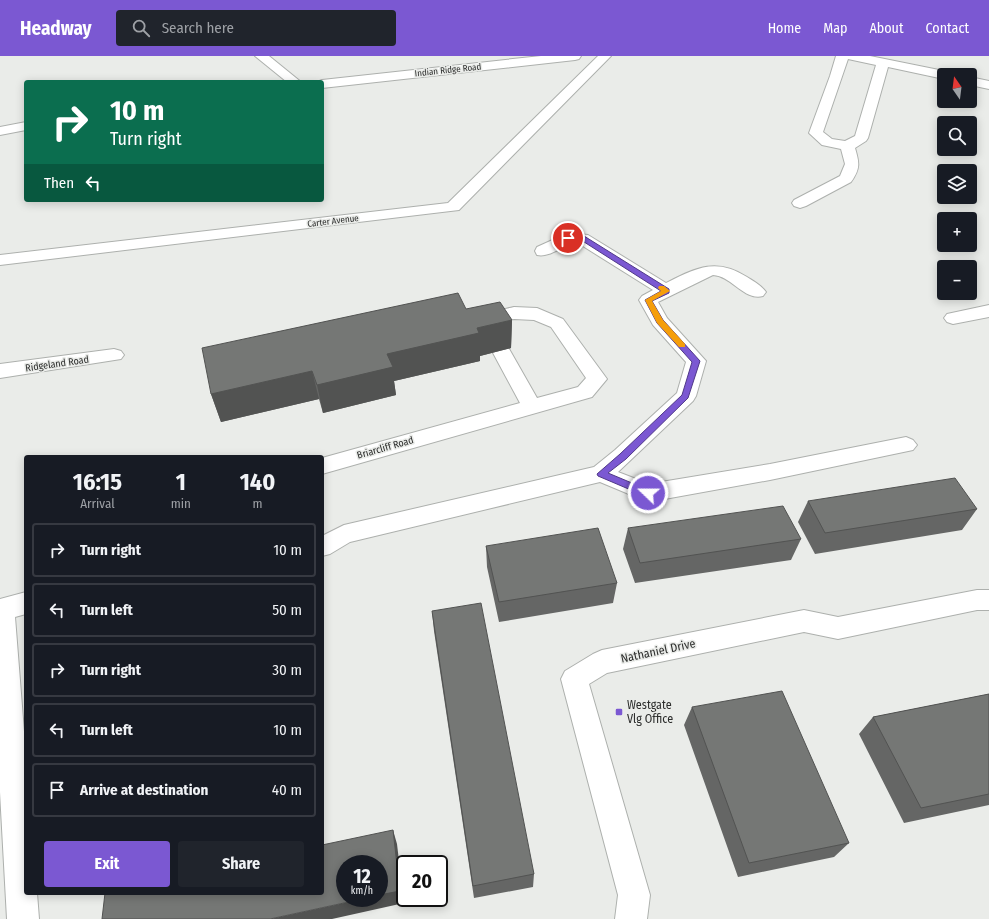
<!DOCTYPE html>
<html lang="en">
<head>
<meta charset="utf-8">
<style>
  body { margin:0; font-family:"Fira Sans Condensed",sans-serif; background:#20242c; color:#f1f3f6; height:100vh; display:flex; flex-direction:column; font-size:15px; white-space:nowrap }
  * { box-sizing:border-box; margin:0 }
  p { font-size:13px; color:#9ea1a6 }
  .icon { flex:none; width:22px; height:22px; fill:none; stroke:currentColor; stroke-width:2; stroke-linecap:round; stroke-linejoin:round }
  .map { position:relative; flex:1; overflow:hidden }
  .panel { position:absolute; left:24px; top:399px; width:300px; height:440px; display:flex; flex-direction:column; background:#171b24; border-radius:4px; box-shadow:0 2px 10px #0003 }
  .panel>* { flex:none }
  .hud { position:absolute; left:24px; top:24px; width:300px; height:122px; border-radius:4px; box-shadow:0 2px 10px #0003; background:#0b6e4f; color:#fff; overflow:hidden }
  .needle { width:26px; rotate:346deg }
  .controls { position:absolute; left:937px; top:12px; display:grid; gap:8px }
  .controls a { display:grid; place-items:center; width:40px; height:40px; border-radius:4px; background:#171b24; box-shadow:0 2px 10px #0003; font-size:20px }
  .speed { position:absolute; left:336px; top:799px; display:flex; gap:8px; font-size:20px; font-weight:700; text-align:center }
  .speed>* { display:grid; place-content:center; width:52px; height:52px; border-radius:50%; background:#171b24; box-shadow:0 2px 10px #0003; line-height:1 }
  .speed small { font-size:10px; font-weight:400 }
  .speed .limit { border:2px solid #111; border-radius:6px; background:#fff; color:#111 }
  .pin { position:absolute; display:grid; place-items:center; width:34px; height:34px; color:#fff; margin:-17px; border:2px solid #fff; border-radius:50%; box-shadow:0 1px 4px #0007 }
  .me { position:absolute; width:44px; margin:-22px; rotate:292deg; stroke-linejoin:round; filter:drop-shadow(0 0 3px #0008) }
  .turn { display:flex; align-items:center; gap:14px; height:84px; padding:0 20px; font-size:18px }
  .turn .icon { width:52px; height:52px; stroke-width:2.5 }
  .turn b { display:block; font-size:28px; line-height:34px }
  .then { display:flex; align-items:center; height:38px; padding:0 20px; background:#0003; gap:8px; font-size:15px }
  .eta { display:flex; justify-content:space-evenly; align-items:center; height:68px; text-align:center }
  .eta b { font-size:24px; font-weight:700; line-height:28px }
  .action { display:flex; gap:8px; margin-top:auto; padding:8px 20px }
  .action a { flex:1; height:46px; border-radius:4px; background:#7b58d2; color:#fff; font-size:16px; font-weight:700; line-height:46px; text-align:center }
  .action a+a { background:#20242c; color:#f1f3f6 }
  ul { padding:0; list-style:none }
  li { display:flex; align-items:center; gap:12px; height:54px; margin:0 8px 6px; padding:0 12px; border:2px solid #363941; border-radius:4px }
  li div { flex:1 }
  li b { display:block; font-size:15px }
  li em { font-style:normal }
  header { display:flex; align-items:center; gap:24px; box-sizing:border-box; height:56px; padding:0 20px; background:#7b58d2; color:#fff }
  header strong { font-size:19px }
  nav { display:flex; gap:22px; margin-inline-start:auto; font-size:14px }
  .search { width:280px; height:36px; background:#20242c; display:flex; align-items:center; gap:10px; box-sizing:border-box; padding:0 14px; border-radius:4px; color:#9ea1a6; font-size:15px }
  .map>svg:first-child { display:block }
</style>
</head>
<body>
<header>
<strong>Headway</strong>
<div class="search"><svg class="icon" aria-label="search" viewBox="0 0 24 24"><circle cx="10" cy="10" r="6"/><path d="M15 15l6 6"/></svg>Search here</div>
<nav><a>Home</a><a>Map</a><a>About</a><a>Contact</a></nav>
</header>
<div class="map">
<svg width="989" height="863" viewBox="0 0 989 863">
  <rect width="100%" height="100%" fill="#eaece9"/>
  <g fill="none" stroke-linecap="round" stroke-linejoin="round">
    <g stroke="#adb0ad" stroke-width="2">
      <path id="minor" d="M255,0H269L301,26H287Z
        M541,0H581L579,3L575,4L322,32V26H317L322,24Z
        M598,0H611L459,154L0,209V199L448,147Z
        M836,0H870L944,15L949,16L950,19H944V23L888,11L868,82L866,85L855,92C859,106 861,112 851,126L806,150L800,152L794,150L792,147L794,144L840,120L845,108L841,93L822,89L809,77L830,20ZM848,3L876,9L855,80L845,85L832,83L823,76Z
        M970,21L989,25V33L970,29Z
        M26,66V74L0,79V71Z
        M568,177L588,179L666,227C696,212 716,201 747,221C753,225 761,229 766,236L763,240C744,245 732,220 713,219L658,246L667,262L706,305L696,340L693,345L618,416L649,428L770,408L906,381L913,384L917,389L913,394L770,424L648,446L600,426L350,486L330,498L322,500V480L344,469L594,411L615,394L677,337L686,306L653,269L639,244L642,240L653,234L578,187C563,187 552,202 537,199L535,195L537,191Z
        M989,249V261L953,268L947,266L944,262L947,258Z
        M514,251L537,252L563,263L607,323L592,341L322,418V402L520,347L492,295L494,291L501,289L508,291L537,342L578,331L586,322L551,271L534,264L514,263L505,265L499,268V275L497,279L490,281L483,279C470,259 501,254 514,251Z
        M114,293L121,295L124,299L121,303L0,322V308Z
        M977,534H989V554H977L838,583L804,576L607,617L589,628L650,839L647,863H615L618,839L561,623L565,615L593,598L602,594L804,554L838,561Z
        M26,536V558L15,561L26,701V837H37L39,863H7L0,736V543Z"/>
    </g>
    <use href="#minor" fill="#fff" fill-rule="evenodd"/>
  </g>
  <path fill="#656665" d="M466,253L512,264L511,292L480,300V305L394,325L396,339L323,357L319,343L221,366L211,338Z
    M808,445L977,453L962,474L815,498L798,466Z
    M628,472L801,483L791,504L635,527L623,493Z
    M486,490L617,527L613,547L499,566L487,511Z
    M432,555L534,818L533,831L474,842L434,575Z
    M989,638V749L904,767L859,678L873,661Z
    M692,651L849,787L834,801L738,821L684,669Z"/>
  <path fill="#525352" d="M512,264L511,292L480,300V305L394,325L396,339L323,357L317,329L387,298L477,272Z
    M312,315L319,343L221,366L211,338Z
    M393,774L397,788L404,847L332,863H270L367,842H379V839Z"/>
  <path fill="#757775" stroke="#525352" d="M458,237L466,253L500,246L512,264L477,272L479,277L387,298L393,311L317,329L312,315L211,338L202,292Z
    M955,422L977,453L825,477L808,445Z
    M783,450L801,483L640,507L628,472Z
    M598,472L617,527L499,546L486,490Z
    M481,547L534,818L473,830L432,555Z
    M782,635L849,787L749,807L692,651Z
    M989,638V738L921,752L873,661Z
    M393,774L400,835L379,839V808H345V842H367L270,863H102L105,837H322V789Z"/>
  <path fill="#7b58d2" stroke="#503988" d="M566,180H584L669,233V237L652,245L663,264L700,305L688,342L626,403L608,417L651,435L653,437L651,440H645L598,420L597,418L620,398L682,339L692,306L657,267L645,244L661,235L581,184L566,183Z"/>
  <path fill="#f59e0b" d="M659,230H664L670,235L652,245L663,264L685,288V291H679L657,267L645,244L661,235L658,232Z"/>
  <rect fill="#7b58d2" stroke="#eaece9" stroke-width="1.5" x="615" y="652" width="8" height="8" rx="2"/>
  <g text-anchor="middle" stroke-width="3" stroke-linejoin="round" paint-order="stroke">
    <g font-size="9" fill="#2c2d2c" stroke="#eaece9">
      <text transform="translate(448 14) rotate(-6)" y="3">Indian Ridge Road</text>
      <text transform="translate(333 165) rotate(-7)" y="3">Carter Avenue</text>
    </g>
    <g font-size="10" fill="#2c2d2c" stroke="#eaece9">
      <text transform="translate(57 307) rotate(-8)" y="4">Ridgeland Road</text>
      <text transform="translate(385 391) rotate(-16)" y="4">Briarcliff Road</text>
    </g>
    <g font-size="12" fill="#2c2d2c" stroke="#eaece9">
      <text transform="translate(658 595) rotate(-12)" y="4">Nathaniel Drive</text>
    </g>
    <g font-size="12" fill="#2c2d2c" stroke="#eaece9" text-anchor="start">
      <text x="627" y="653">Westgate<tspan x="627" dy="14">Vlg Office</tspan></text>
    </g>
  </g>
</svg>
<div class="controls">
<a><svg class="needle" viewBox="-14 -14 28 28"><path d="M0-13l5 13h-10z" fill="#e53935"/><path d="M0 13l5-13h-10z" fill="#9ea1a6"/></svg></a>
<a><svg class="icon" aria-label="search" viewBox="0 0 24 24"><circle cx="10" cy="10" r="6"/><path d="M15 15l6 6"/></svg></a>
<a><svg class="icon" aria-label="layers" viewBox="0 0 24 24"><path d="M12 4l9 5-9 5-9-5zM3 14l9 5 9-5"/></svg></a>
<a>+</a>
<a>−</a>
</div>
<div class="speed"><div>12<small>km/h</small></div><div class="limit">20</div></div>
<div class="pin" style="left:568px;top:182px;background:#d93025"><svg class="icon" aria-label="arrive" viewBox="0 0 24 24"><path d="M6 21V4h12l-3 4 3 4H6"/></svg></div>
<svg class="me" style="left:648px;top:437px" viewBox="-20 -20 40 40"><circle r="17" fill="#7b58d2" stroke="#fff" stroke-width="3"/><path d="M0-11L8 9 0 5-8 9z" fill="#fff"/></svg>
<div class="hud">
<div class="turn"><svg class="icon" aria-label="right" viewBox="0 0 24 24"><path d="M7 20v-9h11M14 6l5 5-5 5"/></svg><div><b>10 m</b>Turn right</div></div>
<div class="then">Then<svg class="icon" aria-label="left" viewBox="0 0 24 24"><path d="M17 20v-9H6M10 6l-5 5 5 5"/></svg></div>
</div>
<section class="panel">
<div class="eta">
<div><b>16:15</b><p>Arrival</p></div>
<div><b>1</b><p>min</p></div>
<div><b>140</b><p>m</p></div>
</div>
<ul>
<li><svg class="icon" aria-label="right" viewBox="0 0 24 24"><path d="M7 20v-9h11M14 6l5 5-5 5"/></svg><div><b>Turn right</b></div><em>10 m</em></li>
<li><svg class="icon" aria-label="left" viewBox="0 0 24 24"><path d="M17 20v-9H6M10 6l-5 5 5 5"/></svg><div><b>Turn left</b></div><em>50 m</em></li>
<li><svg class="icon" aria-label="right" viewBox="0 0 24 24"><path d="M7 20v-9h11M14 6l5 5-5 5"/></svg><div><b>Turn right</b></div><em>30 m</em></li>
<li><svg class="icon" aria-label="left" viewBox="0 0 24 24"><path d="M17 20v-9H6M10 6l-5 5 5 5"/></svg><div><b>Turn left</b></div><em>10 m</em></li>
<li><svg class="icon" aria-label="arrive" viewBox="0 0 24 24"><path d="M6 21V4h12l-3 4 3 4H6"/></svg><div><b>Arrive at destination</b></div><em>40 m</em></li>
</ul>
<div class="action"><a>Exit</a><a>Share</a></div>
</section>
</div>
</body>
</html>
